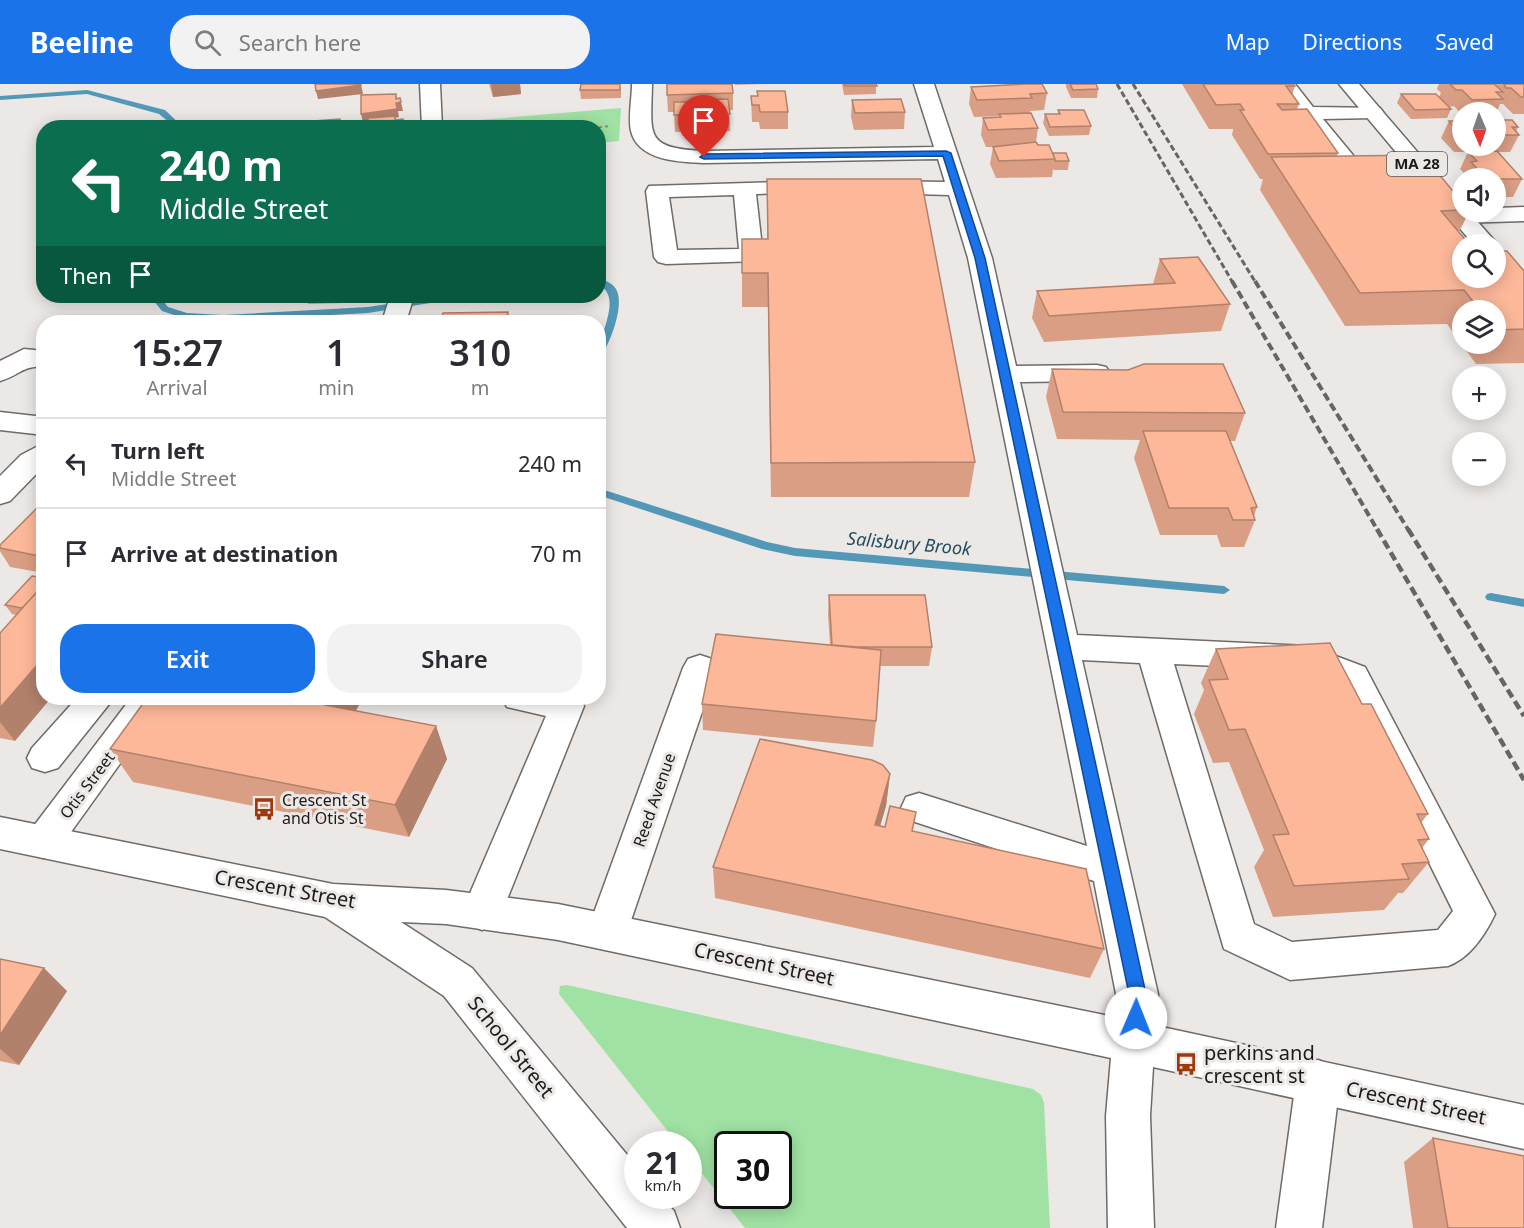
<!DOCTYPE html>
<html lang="en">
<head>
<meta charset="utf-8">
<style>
  body { margin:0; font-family:"Noto Sans",sans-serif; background:#f2f2f3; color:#2b2b33; height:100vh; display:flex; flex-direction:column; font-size:22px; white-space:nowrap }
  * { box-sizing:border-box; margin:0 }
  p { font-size:20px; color:#7c7c81 }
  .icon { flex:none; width:33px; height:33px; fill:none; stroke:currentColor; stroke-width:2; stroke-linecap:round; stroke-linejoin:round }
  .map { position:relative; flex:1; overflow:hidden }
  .panel { position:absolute; left:36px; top:231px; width:570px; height:390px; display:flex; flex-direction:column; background:#fff; border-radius:24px; box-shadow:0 3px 15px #0003 }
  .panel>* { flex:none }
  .banner { position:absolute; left:36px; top:36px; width:570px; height:183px; border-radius:24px; box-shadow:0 3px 15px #0003; background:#0b6e4f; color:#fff; overflow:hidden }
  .needle { width:39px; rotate:178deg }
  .fabs { position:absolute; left:1452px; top:18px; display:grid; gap:12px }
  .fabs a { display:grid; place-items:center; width:54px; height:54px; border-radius:50%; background:#fff; box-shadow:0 3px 15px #0003; font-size:30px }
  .speed { position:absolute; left:624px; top:1047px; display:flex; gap:12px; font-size:30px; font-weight:700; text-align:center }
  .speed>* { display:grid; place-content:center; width:78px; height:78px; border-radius:50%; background:#fff; box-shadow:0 3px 15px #0003; line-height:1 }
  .speed small { font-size:15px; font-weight:400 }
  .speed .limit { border:3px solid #111; border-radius:9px; background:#fff; color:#111 }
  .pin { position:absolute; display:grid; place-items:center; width:51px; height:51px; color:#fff; margin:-62px -26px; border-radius:50% 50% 50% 0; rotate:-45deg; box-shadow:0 0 6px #0007 }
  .pin .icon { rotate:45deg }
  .me { position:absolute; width:66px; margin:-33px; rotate:1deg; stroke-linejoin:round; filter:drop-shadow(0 0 4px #0008) }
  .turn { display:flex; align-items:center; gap:21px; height:126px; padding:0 24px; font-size:27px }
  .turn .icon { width:78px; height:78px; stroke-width:2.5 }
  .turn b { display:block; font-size:42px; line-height:51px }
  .then { display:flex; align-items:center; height:57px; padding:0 24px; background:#0003; gap:12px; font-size:22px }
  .eta { display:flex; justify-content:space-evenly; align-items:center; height:102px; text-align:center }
  .eta b { font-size:36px; font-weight:600; line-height:42px }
  .action { display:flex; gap:12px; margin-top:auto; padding:12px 24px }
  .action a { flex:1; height:69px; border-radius:24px; background:#1a73e8; color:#fff; font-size:24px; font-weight:600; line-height:69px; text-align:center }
  .action a+a { background:#f2f2f3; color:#2b2b33 }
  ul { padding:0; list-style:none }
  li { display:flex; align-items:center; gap:18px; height:90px; padding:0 24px; border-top:2px solid #e1e1e2 }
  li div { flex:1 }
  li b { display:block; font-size:22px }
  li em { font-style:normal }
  header { display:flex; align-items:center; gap:36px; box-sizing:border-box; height:84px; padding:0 30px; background:#1a73e8; color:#fff }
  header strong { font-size:28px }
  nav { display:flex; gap:33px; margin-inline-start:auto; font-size:21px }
  .search { width:420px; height:54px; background:#f2f2f3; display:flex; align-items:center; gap:15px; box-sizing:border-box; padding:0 21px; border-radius:24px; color:#7c7c81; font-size:22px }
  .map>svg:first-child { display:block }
</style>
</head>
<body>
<header>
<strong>Beeline</strong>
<div class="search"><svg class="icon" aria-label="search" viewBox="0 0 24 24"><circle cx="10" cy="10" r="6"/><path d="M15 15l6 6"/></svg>Search here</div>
<nav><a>Map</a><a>Directions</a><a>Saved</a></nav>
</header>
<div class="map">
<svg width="1524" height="1144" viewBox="0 0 1524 1144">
  <rect width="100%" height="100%" fill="#ece8e6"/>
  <path fill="#a0e2a3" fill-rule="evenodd" d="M621,24L619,57L599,59L598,44L456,43V38Z
    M567,901L1033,1005L1041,1011L1044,1019L1050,1144H745L689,1073L688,1060H678L559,910L560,902ZM728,1060H778V1112H728Z"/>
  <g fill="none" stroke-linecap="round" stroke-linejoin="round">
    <path fill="#5399b7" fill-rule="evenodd" d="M87,6L165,26L184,44H176L159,30L87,10L0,16V12Z
      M598,194C606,196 614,200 617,207C624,223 610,259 601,272L598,273C598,251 624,213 598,200Z
      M154,212H162V216L168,223L187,229L223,231L368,223L442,212H459L455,215L368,229L223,237L183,234L162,227L153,216Z
      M598,404L767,458L795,464L1224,502L1230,506L1224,510L795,472L762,465L598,411Z
      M1491,509L1524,515V523L1487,516L1485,513L1487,510Z"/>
    <g stroke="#6e6b69" stroke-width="3">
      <path id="minor" d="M420,0H440L442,44H422Z
        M632,0H652C651,52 644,64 704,67L934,63L914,0H934L992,174L1016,282L1097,281L1106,283L1110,289L1106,295L1097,297L1020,298L1077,551L1309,562L1365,583L1495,830C1485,851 1470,874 1448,882L1290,896L1224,865L1140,579L1082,576L1158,910L1155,958L1149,973L1134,979L1119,973L1113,958L1116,910L1094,797L906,735L901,724L906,713L919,709L1087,762L968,174L949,111L878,109L870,108L867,103L870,98L878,97L945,98L938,75L704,79C680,78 638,77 631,47C628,34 632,14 632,0ZM1174,580L1306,586L1341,601L1453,827L1438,846L1292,858L1254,840Z
        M1279,0H1295L1313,23L1380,24L1383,28L1380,32L1373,34L1323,35L1357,76L1391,78L1395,82L1391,86L1344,87L1280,7L1277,3Z
        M811,97L819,98L822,103L819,108L756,110L763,172L759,177L666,180L658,178L654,173L646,107L649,102ZM734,111L739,165L677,166L669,113Z
        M1524,123V137L1460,139L1452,137L1449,132L1452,127L1496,128V124Z
        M390,212H414L406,238H382Z
        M24,265L44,267V283C22,281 19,292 0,297V277Z
        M0,328L44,333V351L0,346Z
        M44,359V382L10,417L0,420V392L21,371Z
        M700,571L712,575L717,584L627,848L621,861L607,866L593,861L587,848L683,584L688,575Z
        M77,614H114L58,684L45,688L32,684L27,674L32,664Z
        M131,614H167L56,769L43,774L30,769L24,758L30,747Z
        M502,614H580L584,622L502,828L496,840L482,846L468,840L462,828L546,632L507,623Z
        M1318,976L1333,982L1340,997L1322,1144H1276L1296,997L1303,982Z"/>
    </g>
    <g stroke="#6e6b69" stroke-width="3">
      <path id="major" d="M1339,0H1359L1462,120V128H1469L1493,155L1497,160L1496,161L1473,160Z
        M0,733L333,800L446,806L558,820L1134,937L1524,1021V1065L1153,983L1150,1032L1154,1144H1108L1106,1032L1111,974L558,856L446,840L401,838L472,884L638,1084V1112H660L674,1127L680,1144H627L444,912L325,833L0,765Z"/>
    </g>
    <path stroke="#8c8988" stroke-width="2" stroke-dasharray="3 3" stroke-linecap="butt" d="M463,41L519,38L545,44
      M593,44L610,42"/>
    <use href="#minor" fill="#fff" fill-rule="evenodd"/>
    <use href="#major" fill="#fff" fill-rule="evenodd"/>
    <path stroke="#676463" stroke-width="3" stroke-dasharray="6 3" stroke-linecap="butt" d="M1117,0L1233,199
      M1133,0L1256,199"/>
    <path stroke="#676463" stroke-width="4" stroke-dasharray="8 4" stroke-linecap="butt" d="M1232,197L1378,447
      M1255,197L1409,447"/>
    <path stroke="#676463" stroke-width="4.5" stroke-dasharray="9 4.5" stroke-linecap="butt" d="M1377,445L1524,696
      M1408,445L1524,632"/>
  </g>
  <path fill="#da9e84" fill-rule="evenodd" d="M489,0H520L521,10L493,13Z
    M735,0H768L735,1Z
    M842,0H876V10L844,11Z
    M1066,0H1096L1098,5L1097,14H1071L1066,3Z
    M1182,0H1293L1295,2L1292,11L1299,20L1297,26L1338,69L1337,72L1462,118V128H1469L1459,148L1462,194L1524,187V279L1476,280L1447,240L1345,242L1260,106L1263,95H1260L1232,51L1233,46V45H1209ZM1462,226H1496V260H1462Z
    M1439,0H1524V30H1513L1503,20H1500L1496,30V28H1462V31L1454,22L1449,23L1439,13L1441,9L1437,5Z
    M971,3L1047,9L1044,26L1030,27V29L1038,44L1036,58L1038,61L1053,69L1069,77L1068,86H1054L1053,85L1052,93L996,94L990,80L993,63H986L981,51L983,34L999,33V32L974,33L969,20Z
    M621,4V14L581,15L580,6Z
    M757,7L788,28V45H760L759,38H752L751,12H757Z
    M733,9V26H729L730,47L675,48L674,28H668L667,11Z
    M1401,10L1451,25L1447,34L1411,35L1397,19Z
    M852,16L905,28L904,45L854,46L851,33Z
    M1058,26L1091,42L1089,51L1049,52L1043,39L1045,30H1058Z
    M1496,36L1518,43L1516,48L1519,51L1510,68H1497L1522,95L1513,113H1496V94H1463L1465,90L1460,85L1468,68H1454L1441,54L1449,37H1462V62H1496Z
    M767,95L975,378L969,413H771L768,223H742V189L767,155Z
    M1160,175L1230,220L1221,247L1044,258L1032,234L1037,207L1153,200Z
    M305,212H379L378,218L308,220Z
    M1052,285L1245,329L1235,357H1230L1257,423L1254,432L1255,436L1244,463H1221L1217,451H1160L1134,374L1140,356L1057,355L1046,313Z
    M44,417V489L10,483L0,467V461Z
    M32,492L15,657L0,654V549L16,531L12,530L5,521Z
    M829,511L932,563L929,582H880L876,637L873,663L703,646L702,620L830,561L828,530Z
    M1216,565L1362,620L1428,730L1421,739L1429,755L1422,764L1429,778L1403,809H1398L1384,826L1273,833L1254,783L1264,766L1229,678L1213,679L1194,630L1204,606L1201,599Z
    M359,621L355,627L436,642L447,675L409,753L133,698L110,665Z
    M890,690L886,722L880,742L913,747L1104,865L1090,894L715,814L713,783Z
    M0,875L67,907L19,981L0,977Z
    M1433,1054L1524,1144H1413L1404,1078Z"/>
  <path fill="#b1816c" d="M361,0L363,10L318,15L316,7Z
    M491,0H520L521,10L493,13Z
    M396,10L398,19L400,14L403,27H398L399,33L395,34L397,44L363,39L361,30L396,19Z
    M376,212H379L378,218Z
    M508,228L510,238H506Z
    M44,573V614H51L15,657L0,638V624Z
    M329,614H355L359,621L340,655L325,621Z
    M436,642L447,675L409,753L395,721Z
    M890,690L886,722L871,773L875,741Z
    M44,884L67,907L19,981L0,965V951Z"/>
  <path fill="#fdb89a" stroke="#b1816c" stroke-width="1.5" d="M315,0H361V1L316,7Z
    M581,0H620V6H580Z
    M667,0H732L733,9L667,11Z
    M844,0H876L877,2H845Z
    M1025,0H1042L1047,9L1030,10L1032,14L977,16L971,3Z
    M1070,0H1096L1098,5L1073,6Z
    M1203,0H1293L1295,2H1286L1299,20H1277L1282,26L1307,25L1338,69L1268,70L1240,26H1244L1240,20L1216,21Z
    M1450,0H1494L1503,8H1496L1503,15L1472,16L1462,6H1456Z
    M1504,0H1524V13H1521L1511,4H1506Z
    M757,7H785L788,28H760L759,21H752L751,12H758Z
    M396,10V15L400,14L401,18L396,19L397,25L361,30V11Z
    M1401,10H1436L1451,25L1415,26Z
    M728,15L730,30L674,31V18H691V16Z
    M901,15L905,28L855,29L852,16Z
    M1058,26H1084L1091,42L1050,43L1045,30H1060Z
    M1031,29L1038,44L988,46L983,34L1001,33L999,30Z
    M395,32V36L403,35V44H349V39L368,37V34Z
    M340,35V44H315L314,37Z
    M1496,36H1512L1518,43H1512L1519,51H1496Z
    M1449,37H1462V51H1461Z
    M1036,58L1038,61H1049L1055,75L999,77L993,63Z
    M1497,67L1522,95H1496V94H1493L1487,88H1480L1471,78L1477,77L1468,68Z
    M1053,69H1066L1069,77H1055Z
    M1423,71L1462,118V126L1441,127L1469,160H1462V194H1496V167H1507L1524,187V245L1496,246V226H1480L1464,206L1360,209L1271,73Z
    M767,95H921L975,378L771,379L768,189H742V155H768Z
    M1198,173L1230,220L1049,232L1037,207L1175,199L1160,175Z
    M508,228L506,238H440L443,229Z
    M1144,280H1223L1245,329L1063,328L1052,285L1128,286Z
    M1143,347H1226L1257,423L1251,424L1255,436H1233L1228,424H1169Z
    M44,417V473L0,464V461Z
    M32,492L44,494V501L22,524L5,521Z
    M44,500V573L0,624V549Z
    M829,511H925L932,563H858L832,561Z
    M716,550L881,566L876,637L702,620Z
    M1330,559L1362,620H1371L1428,730H1417L1429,755L1418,756L1429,778L1402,780L1409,795L1294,802L1273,751L1289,750L1245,645L1229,646L1209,596L1228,595L1216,565Z
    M147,614H329L325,621L436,642L395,721L110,665Z
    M760,655L872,676L883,681L890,690L875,741L885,743L890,722L916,728L912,747L1086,785L1104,865L713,783Z
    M0,875L44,884L0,951Z
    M1433,1054L1524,1072V1144H1448Z"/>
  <path fill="#1a73e8" stroke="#114b97" stroke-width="1.5" d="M946,67L951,69L985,174L1146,910L1142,940L1136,942L1130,940L1127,934L1129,910L975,174L943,72L704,75L700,73L704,70Z"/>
  <defs>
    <g id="bus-bare" transform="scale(1.8)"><path d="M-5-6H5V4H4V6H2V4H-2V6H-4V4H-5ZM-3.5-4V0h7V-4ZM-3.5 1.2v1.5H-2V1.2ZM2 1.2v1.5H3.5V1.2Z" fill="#9e390e" stroke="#ece8e6" stroke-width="2.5" paint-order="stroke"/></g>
  </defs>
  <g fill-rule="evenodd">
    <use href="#bus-bare" x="264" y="725"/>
    <use href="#bus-bare" x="1186" y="980"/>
  </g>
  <g text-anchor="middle" stroke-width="6" stroke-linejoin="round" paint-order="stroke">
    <rect fill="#ece8e6" stroke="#5a5857" stroke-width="1.5" x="1387" y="68" width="60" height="24" rx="4.5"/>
    <g font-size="15" font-weight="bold" fill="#1c1a1a">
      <text x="1417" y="85">MA 28</text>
    </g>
    <g font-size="16" fill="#1c1a1a" stroke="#ece8e6">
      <text transform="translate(87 701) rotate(-53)" y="6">Otis Street</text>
      <text transform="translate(654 716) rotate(-71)" y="6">Reed Avenue</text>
    </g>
    <g font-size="16" fill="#1c1a1a" stroke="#ece8e6" text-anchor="start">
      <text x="282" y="722">Crescent St<tspan x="282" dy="18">and Otis St</tspan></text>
    </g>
    <g font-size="18" font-style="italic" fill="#224e60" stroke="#ece8e6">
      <text transform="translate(909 460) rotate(5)" y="6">Salisbury Brook</text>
    </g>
    <g font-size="20" fill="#1c1a1a" stroke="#ece8e6">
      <text transform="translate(285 805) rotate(10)" y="7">Crescent Street</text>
      <text transform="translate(764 880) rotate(12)" y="7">Crescent Street</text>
      <text transform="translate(511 963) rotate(51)" y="7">School Street</text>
      <text transform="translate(1416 1019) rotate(12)" y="7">Crescent Street</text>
    </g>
    <g font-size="20" fill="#1c1a1a" stroke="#ece8e6" text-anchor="start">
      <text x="1204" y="976">perkins and<tspan x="1204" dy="23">crescent st</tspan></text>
    </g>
  </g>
</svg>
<div class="fabs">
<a><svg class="needle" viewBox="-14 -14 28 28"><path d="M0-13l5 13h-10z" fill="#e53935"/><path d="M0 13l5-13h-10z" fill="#7c7c81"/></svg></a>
<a><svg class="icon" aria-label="sound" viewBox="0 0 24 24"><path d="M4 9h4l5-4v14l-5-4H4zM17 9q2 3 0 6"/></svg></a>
<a><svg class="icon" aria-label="search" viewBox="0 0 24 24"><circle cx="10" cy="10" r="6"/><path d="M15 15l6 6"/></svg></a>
<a><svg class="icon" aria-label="layers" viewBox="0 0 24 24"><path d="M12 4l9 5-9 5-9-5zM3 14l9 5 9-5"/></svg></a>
<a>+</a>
<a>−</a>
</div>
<div class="speed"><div>21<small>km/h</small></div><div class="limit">30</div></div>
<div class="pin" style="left:704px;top:73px;background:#d93025"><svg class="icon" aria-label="arrive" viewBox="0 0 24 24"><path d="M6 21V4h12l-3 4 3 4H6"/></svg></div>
<svg class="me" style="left:1136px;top:934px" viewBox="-20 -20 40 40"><circle r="19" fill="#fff"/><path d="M0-13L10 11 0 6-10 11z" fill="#1a73e8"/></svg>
<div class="banner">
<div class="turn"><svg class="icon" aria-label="left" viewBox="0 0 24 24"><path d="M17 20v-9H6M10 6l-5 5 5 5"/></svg><div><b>240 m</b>Middle Street</div></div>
<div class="then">Then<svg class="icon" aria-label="arrive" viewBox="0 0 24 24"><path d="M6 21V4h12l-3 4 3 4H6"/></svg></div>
</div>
<section class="panel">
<div class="eta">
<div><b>15:27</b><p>Arrival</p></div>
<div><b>1</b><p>min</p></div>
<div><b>310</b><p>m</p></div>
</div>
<ul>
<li><svg class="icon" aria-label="left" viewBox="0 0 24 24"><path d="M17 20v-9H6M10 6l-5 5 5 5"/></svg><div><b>Turn left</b><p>Middle Street</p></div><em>240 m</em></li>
<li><svg class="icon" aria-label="arrive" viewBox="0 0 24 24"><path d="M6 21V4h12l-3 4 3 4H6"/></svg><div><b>Arrive at destination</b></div><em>70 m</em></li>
</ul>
<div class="action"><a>Exit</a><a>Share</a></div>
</section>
</div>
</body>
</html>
